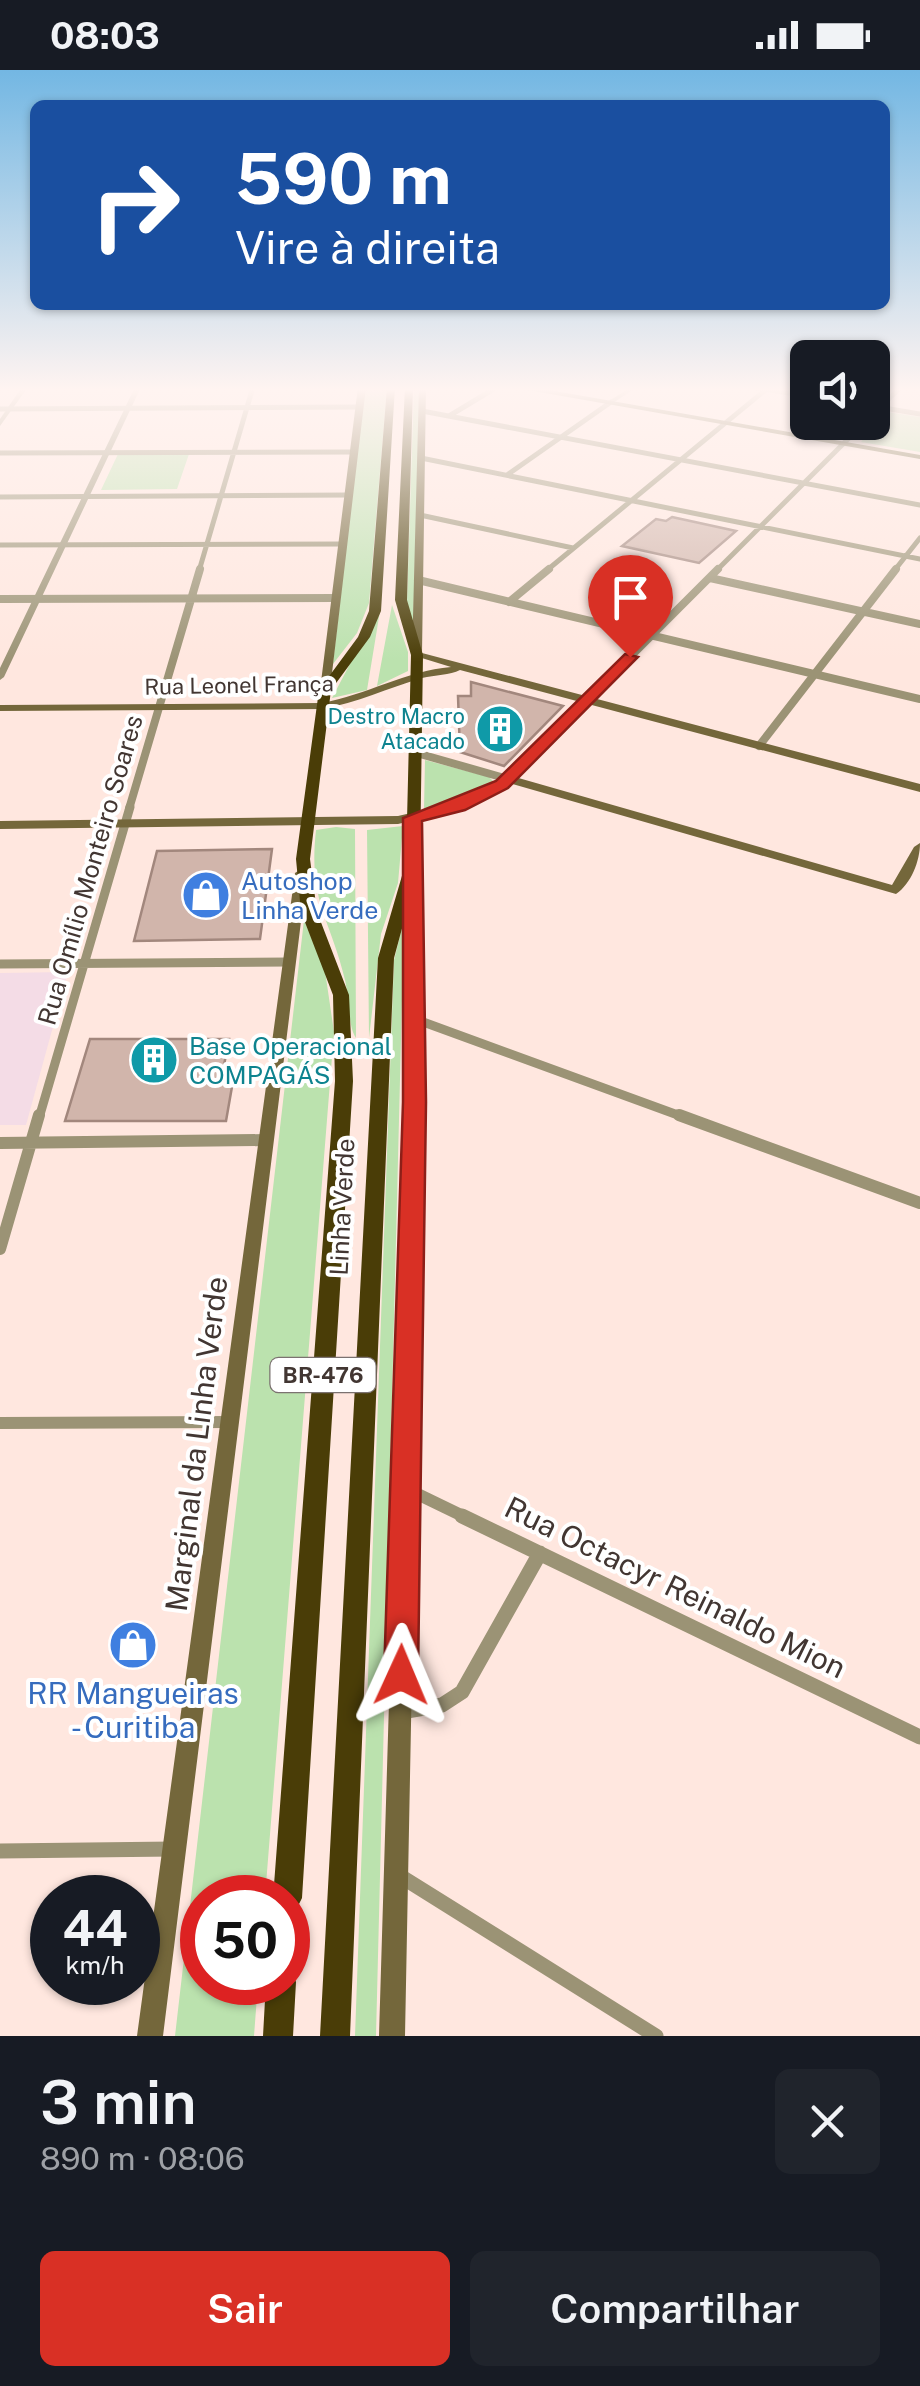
<!DOCTYPE html>
<html lang="pt">
<head>
<meta charset="utf-8">
<style>
  body { margin:0; font-family:"Public Sans",sans-serif; background:#20242c; color:#f1f3f6; height:100vh; display:flex; flex-direction:column; font-size:38px; white-space:nowrap }
  * { box-sizing:border-box; margin:0 }
  p { font-size:32px; color:#9ea1a6 }
  .icon { flex:none; width:55px; height:55px; fill:none; stroke:currentColor; stroke-width:2; stroke-linecap:round; stroke-linejoin:round }
  .map { position:relative; height:1966px; overflow:hidden }
  .drawer { display:flex; flex-direction:column; background:#171b24; flex:1 }
  .drawer>* { flex:none }
  .hud { position:absolute; left:30px; top:30px; width:860px; height:210px; border-radius:15px; box-shadow:0 2px 8px #0004; background:#1a4fa0; color:#fff; overflow:hidden }
  .tools { position:absolute; left:790px; top:270px; display:grid; gap:20px }
  .tools a { display:grid; place-items:center; width:100px; height:100px; border-radius:15px; background:#171b24; box-shadow:0 2px 8px #0004; font-size:50px }
  .speed { position:absolute; left:30px; top:1805px; display:flex; gap:20px; font-size:50px; font-weight:700; text-align:center }
  .speed>* { display:grid; place-content:center; width:130px; height:130px; border-radius:50%; background:#171b24; box-shadow:0 2px 8px #0004; line-height:1 }
  .speed small { font-size:25px; font-weight:400 }
  .speed .limit { border:15px solid #d22; background:#fff; color:#111 }
  .pin { position:absolute; display:grid; place-items:center; width:85px; height:85px; color:#fff; margin:-102px -42px; border-radius:50% 50% 50% 0; rotate:-45deg; box-shadow:0 0 10px #0007 }
  .pin .icon { rotate:45deg }
  .me { position:absolute; width:110px; margin:-55px; rotate:1deg; stroke-linejoin:round; filter:drop-shadow(0 0 8px #0008) }
  .turn { display:flex; align-items:center; gap:35px; height:210px; padding:0 40px; font-size:45px }
  .turn .icon { width:130px; height:130px; stroke-width:2.5 }
  .turn b { display:block; font-size:70px; line-height:85px }
  .round { display:grid; place-items:center; flex:none; width:105px; height:105px; border-radius:15px; background:#20242c }
  .summary { display:flex; align-items:center; justify-content:space-between; height:170px; padding:0 40px }
  h1 { font-size:60px; font-weight:600; line-height:75px }
  .primary-button { display:flex; gap:20px; margin-top:auto; padding:20px 40px }
  .primary-button a { flex:1; height:115px; border-radius:15px; background:#d93025; color:#fff; font-size:40px; font-weight:600; line-height:115px; text-align:center }
  .primary-button a+a { background:#20242c; color:#f1f3f6 }
  .status { display:flex; justify-content:space-between; align-items:center; height:70px; padding:0 50px; background:#171b24; direction:ltr }
  .status svg { height:28px; fill:currentColor }
  .map>svg:first-child { display:block }
</style>
</head>
<body>
<div class="status"><b>08:03</b><svg viewBox="0 0 49 12"><path d="M0 12V9h3v3zM5 12V6h3v6zM10 12V3h3v9zM15 12V0h3v12zM26 1h20v11H26zM47 4h2v5h-2z"/></svg></div>
<div class="map">
<svg width="920" height="1966" viewBox="0 0 920 1966">
  <rect width="100%" height="100%" fill="#ffe7df"/>
  <path fill="#f4dce6" d="M68,902L26,1055H0V903Z"/>
  <path fill="#bbe2ae" d="M364,317H387L369,533L357,563L333,594Z
    M414,317H420L413,558L407,531Z
    M888,342L920,347V382L861,372Z
    M118,384H189L177,419L101,420Z
    M381,535L367,620L332,628Z
    M392,535L408,582V601L377,616Z
    M425,690L489,707L494,712L424,740Z
    M403,756L398,813L381,864L369,968L367,760Z
    M336,757L355,759L356,968C348,957 349,927 345,910C330,847 308,832 316,760Z
    M304,850L325,901L334,962L265,1827L202,1828V1912L258,1913L254,1966H175Z
    M404,850L376,1966H355L394,890Z"/>
  <path fill="#d1b5ab" stroke="#a2877d" stroke-width="2.5" d="M672,447L736,461L699,493L622,476L656,449L666,451Z
    M471,612L563,636L504,696L460,682L458,626H471Z
    M272,779L260,869L134,871L157,781Z
    M90,969H229L221,1011H233L226,1051H65Z"/>
  <g fill="none" stroke-linecap="round" stroke-linejoin="round">
    <path stroke="#9b9375" stroke-width="5" d="M752,317L808,326
      M872,336L920,344
      M0,339L359,337
      M422,341L920,435
      M872,345L901,317
      M449,346L497,317
      M0,383L354,382
      M421,388L920,489
      M507,405L611,332
      M0,427L349,425
      M420,445L573,478
      M0,475L343,474
      M199,501L253,317
      M546,501L769,317
      M716,501L865,352
      M894,501L920,468"/>
    <path stroke="#9b9375" stroke-width="8" d="M710,508L920,554
      M418,510L920,629
      M0,529L336,528
      M509,532L549,499
      M759,676L896,499
      M413,682L508,709L718,499
      M129,739L200,499"/>
    <path stroke="#9b9375" stroke-width="9" d="M0,894L289,892
      M415,949L686,1048
      M39,1048L130,737"/>
    <path stroke="#9b9375" stroke-width="12" d="M679,1045L920,1133
      M0,1073L266,1070
      M0,1179L39,1045
      M0,1353L230,1352
      M405,1418L467,1448"/>
    <path stroke="#9b9375" stroke-width="15" d="M462,1446L920,1667
      M401,1642L442,1635L462,1622L540,1483
      M0,1781L174,1779
      M397,1804L656,1966"/>
    <path fill="#9b9375" fill-rule="evenodd" d="M22,317H28L0,356V349Z
      M135,317H141L4,607L0,610V598Z
      M631,317H637L613,333H609V331Z"/>
    <path fill="#74673b" fill-rule="evenodd" d="M358,317H366L330,620L325,623L320,620Z
      M419,317H426L422,583L920,714V722L460,600C450,605 435,605 422,608C388,618 357,633 322,639L0,641V635L322,633C366,625 406,601 451,597L412,585Z
      M519,317H532L920,385V389L522,319Z
      M508,705L892,815L914,777L920,773C920,791 911,814 896,824L509,713L462,739L398,754L0,759V751L398,746L454,733Z
      M413,791L419,795L423,1032L405,1966H379L407,1032V795Z
      M301,799L307,803L163,1966H137L295,803Z"/>
    <path fill="#4a3d07" fill-rule="evenodd" d="M387,317H395L381,541L370,567L331,620L310,789L317,842L349,925L353,1011L302,1828L297,1838L288,1842V1828H273L335,1011L333,925L301,842L296,789L319,620L358,567L369,541Z
      M405,317H413L407,530L423,585L420,792L394,888L350,1966H320L378,888L406,792L411,585L395,530Z
      M288,1900L292,1901L296,1912L293,1966H263L266,1912H288Z"/>
  </g>
  <linearGradient id="sky" x2="0" y2="1"><stop stop-color="#73b7e3"/><stop offset="0.54" stop-color="#fff4f1"/><stop offset="1" stop-color="#fff4f1" stop-opacity="0"/></linearGradient>
  <rect width="920" height="592" fill="url(#sky)"/>
  <path fill="#d93025" stroke="#8d1f18" stroke-width="2.5" d="M625,584L638,587L508,718L465,740L422,751L426,1032L418,1605L413,1617L401,1622L389,1617L384,1605L403,1032V748L496,711Z"/>
  <defs>
    <g id="building-disc" transform="scale(2.5)"><circle r="9.5" fill="#0f9aa8" stroke="#fff"/><path d="M-4-6H4V6H1V3H-1V6H-4ZM-2.5-4.3h1.7v1.8h-1.7ZM.8-4.3h1.7v1.8H.8ZM-2.5-1h1.7V.8h-1.7ZM.8-1h1.7V.8H.8Z" fill="#fff"/></g>
    <g id="shop-disc" transform="scale(2.5)"><circle r="9.5" fill="#3f7fe0" stroke="#fff"/><path d="M-5-2.5h2.3a2.7 3.5 0 0 1 5.4 0H5L5.5 6h-11ZM-1.5-2.5h3a1.5 2.3 0 0 0-3 0Z" fill="#fff"/></g>
  </defs>
  <g fill-rule="evenodd">
    <use href="#building-disc" x="500" y="659"/>
    <use href="#shop-disc" x="206" y="825"/>
    <use href="#building-disc" x="154" y="990"/>
    <use href="#shop-disc" x="133" y="1575"/>
  </g>
  <g text-anchor="middle" stroke-width="8" stroke-linejoin="round" paint-order="stroke">
    <g font-size="22" fill="#423632" stroke="#fff">
      <text transform="translate(239 615) rotate(-1)" y="8">Rua Leonel França</text>
    </g>
    <g font-size="22" fill="#0d838f" stroke="#fff" text-anchor="end">
      <text x="465" y="654">Destro Macro<tspan x="465" dy="25">Atacado</tspan></text>
    </g>
    <rect fill="#fff" stroke="#7b7270" stroke-width="2.5" x="270.5" y="1288" width="105" height="34" rx="8"/>
    <g font-size="22" font-weight="bold" fill="#423632">
      <text x="323" y="1313">BR-476</text>
    </g>
    <g font-size="25" fill="#423632" stroke="#fff">
      <text transform="translate(90 800) rotate(-74)" y="9">Rua Omílio Monteiro Soares</text>
      <text transform="translate(342 1137) rotate(-87)" y="9">Linha Verde</text>
    </g>
    <g font-size="25" fill="#366cbe" stroke="#fff" text-anchor="start">
      <text x="241" y="820">Autoshop<tspan x="241" dy="29">Linha Verde</tspan></text>
    </g>
    <g font-size="25" fill="#0d838f" stroke="#fff" text-anchor="start">
      <text x="189" y="985">Base Operacional<tspan x="189" dy="29">COMPAGÁS</tspan></text>
    </g>
    <g font-size="30" fill="#423632" stroke="#fff">
      <text transform="translate(197 1374) rotate(-83)" y="10">Marginal da Linha Verde</text>
      <text transform="translate(675 1518) rotate(26)" y="10">Rua Octacyr Reinaldo Mion</text>
    </g>
    <g font-size="30" fill="#366cbe" stroke="#fff">
      <text x="133" y="1634">RR Mangueiras<tspan x="133" dy="34">- Curitiba</tspan></text>
    </g>
  </g>
</svg>
<div class="tools">
<a><svg class="icon" aria-label="sound" viewBox="0 0 24 24"><path d="M4 9h4l5-4v14l-5-4H4zM17 9q2 3 0 6"/></svg></a>
</div>
<div class="speed"><div>44<small>km/h</small></div><div class="limit">50</div></div>
<div class="pin" style="left:630px;top:587px;background:#d93025"><svg class="icon" aria-label="arrive" viewBox="0 0 24 24"><path d="M6 21V4h12l-3 4 3 4H6"/></svg></div>
<svg class="me" style="left:401px;top:1605px" viewBox="-20 -20 40 40"><path d="M0-17L14 15 0 8-14 15z" fill="#d93025" stroke="#fff" stroke-width="4"/></svg>
<div class="hud">
<div class="turn"><svg class="icon" aria-label="right" viewBox="0 0 24 24"><path d="M7 20v-9h11M14 6l5 5-5 5"/></svg><div><b>590 m</b>Vire à direita</div></div>
</div>
</div>
<section class="drawer">
<div class="summary"><div><h1>3 min</h1><p>890 m · 08:06</p></div><a class="round"><svg class="icon" aria-label="close" viewBox="0 0 24 24"><path d="M6 6l12 12M18 6L6 18"/></svg></a></div>
<div class="primary-button"><a>Sair</a><a>Compartilhar</a></div>
</section>
</body>
</html>
